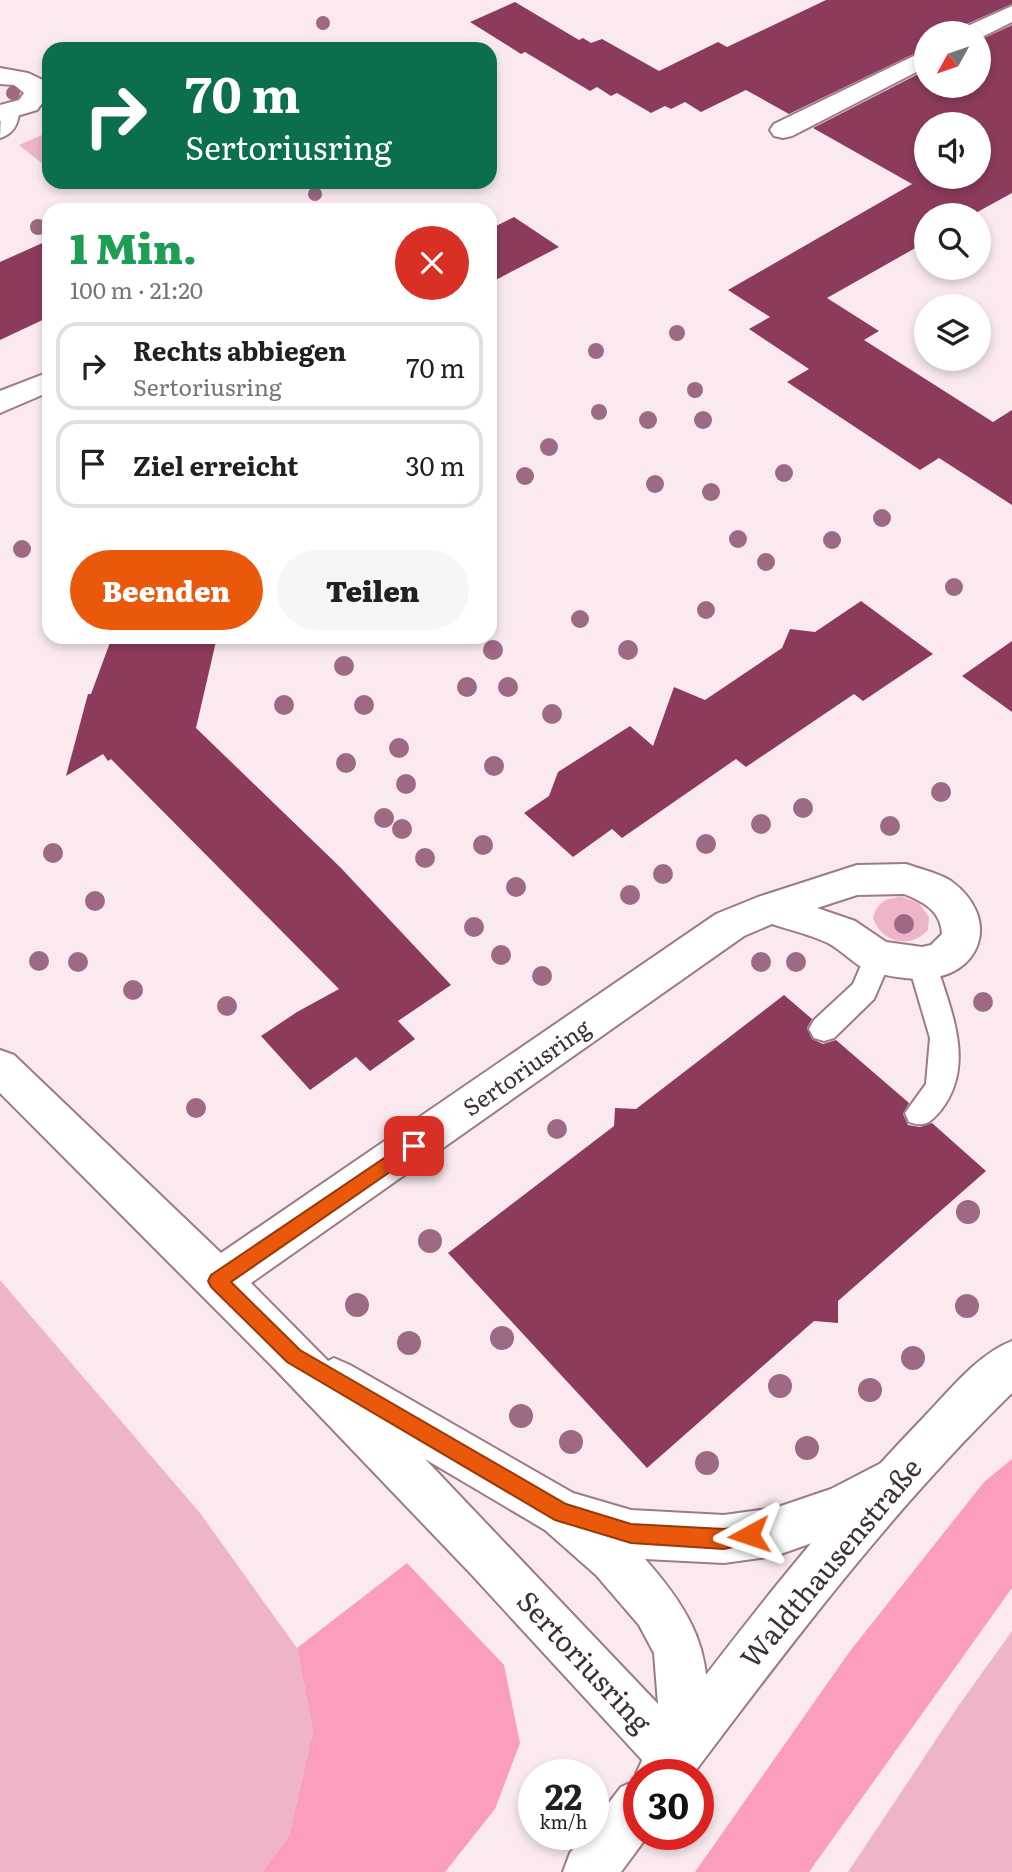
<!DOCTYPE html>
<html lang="de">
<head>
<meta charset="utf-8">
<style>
  body { margin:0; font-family:Literata,serif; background:#f6f6f6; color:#202124; height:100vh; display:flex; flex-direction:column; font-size:26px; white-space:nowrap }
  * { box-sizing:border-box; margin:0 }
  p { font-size:23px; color:#757577 }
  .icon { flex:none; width:38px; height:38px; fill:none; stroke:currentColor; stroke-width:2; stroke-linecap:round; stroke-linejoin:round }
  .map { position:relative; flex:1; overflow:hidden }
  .drawer { position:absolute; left:42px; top:203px; width:455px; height:441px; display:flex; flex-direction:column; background:#fff; border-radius:21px; box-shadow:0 4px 10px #0003 }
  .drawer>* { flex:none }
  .hud { position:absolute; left:42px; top:42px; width:455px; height:147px; border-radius:21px; box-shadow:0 4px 10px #0003; background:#0b6e4f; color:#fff; overflow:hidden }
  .needle { width:46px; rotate:230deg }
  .fabs { position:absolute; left:914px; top:21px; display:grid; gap:14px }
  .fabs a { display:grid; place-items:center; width:77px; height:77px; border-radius:50%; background:#fff; box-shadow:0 4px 10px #0003; font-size:35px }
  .speed { position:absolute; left:518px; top:1759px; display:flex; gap:14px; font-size:35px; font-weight:700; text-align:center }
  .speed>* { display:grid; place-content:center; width:91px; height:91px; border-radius:50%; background:#fff; box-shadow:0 4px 10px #0003; line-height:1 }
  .speed small { font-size:18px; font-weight:400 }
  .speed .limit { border:10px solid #d22; background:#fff; color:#111 }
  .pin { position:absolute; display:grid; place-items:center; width:60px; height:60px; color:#fff; margin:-30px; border-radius:14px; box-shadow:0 4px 10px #0006 }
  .me { position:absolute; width:77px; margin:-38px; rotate:265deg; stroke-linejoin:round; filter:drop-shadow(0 0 5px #0008) }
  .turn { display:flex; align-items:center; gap:24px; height:147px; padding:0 28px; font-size:32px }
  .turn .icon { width:91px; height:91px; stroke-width:2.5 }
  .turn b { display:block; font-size:49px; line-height:60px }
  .round { display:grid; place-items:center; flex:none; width:74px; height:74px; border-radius:37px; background:#f6f6f6 }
  .head { display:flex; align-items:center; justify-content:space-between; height:119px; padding:0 28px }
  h1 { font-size:42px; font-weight:800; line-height:52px; color:#1e9e55 }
  .primary-button { display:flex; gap:14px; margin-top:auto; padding:14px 28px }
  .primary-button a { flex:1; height:80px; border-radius:42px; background:#ea580c; color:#fff; font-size:28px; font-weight:800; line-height:80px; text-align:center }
  .primary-button a+a { background:#f6f6f6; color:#202124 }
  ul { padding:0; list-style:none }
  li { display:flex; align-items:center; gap:21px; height:88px; margin:0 14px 10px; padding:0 14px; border:4px solid #e0e0e0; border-radius:21px }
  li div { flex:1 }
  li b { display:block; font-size:26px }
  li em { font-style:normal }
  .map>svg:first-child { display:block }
</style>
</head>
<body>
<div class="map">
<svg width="1012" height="1872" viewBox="0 0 1012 1872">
  <rect width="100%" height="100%" fill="#faeaef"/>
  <path fill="#eeb4c7" d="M49,132V169L19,145Z
    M902,897L919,903L929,917L928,930C910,950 881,942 873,918C877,902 886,898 902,897Z
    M0,1280L200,1513L297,1648L313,1731L289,1836L262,1872H0Z
    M1012,1631V1872H848L959,1705Z"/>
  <path fill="#fa9dbf" d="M1012,1459V1588L809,1872H695L850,1651L984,1482Z
    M407,1563L504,1665L520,1743L495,1809L445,1872H262L289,1836L313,1731L297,1648Z"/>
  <path fill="#8d3b5d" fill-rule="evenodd" d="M826,0H1012V4L962,26L957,33H926V48L789,114L746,90L701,112L685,102L671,109L665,106L651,113L617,93L611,96L597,87L590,91L525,52L521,54L470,22L515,2L579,40L583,38L591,43L602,39L659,71L718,42L727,47Z
    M1012,25V193L972,215H926V242L827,298L879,331L864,340L993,422L1012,410V505L939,458L920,470L787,382L809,369L749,329L770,317L728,290L912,184L813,128L926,70V86H978V41ZM926,124H978V177H926Z
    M514,217L559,247L490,283V229Z
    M49,240V317L0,340V262Z
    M861,601L933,654L863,701L854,694L746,767L736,759L622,838L612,829L573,857L524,813L549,796L558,772L630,726L653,746L674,687L705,700L782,648L790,629L815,632Z
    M112,637H217L196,728L340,867L451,985L398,1021L415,1039L370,1071L356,1057L310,1090L261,1036L297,1012L339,989L111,759L108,761L103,754L66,776L88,694H91Z
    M1012,641V712L962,676Z
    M784,995L812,1019L807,1028L812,1039L823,1044L836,1040L909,1103L903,1114L908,1125L920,1127L932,1123L986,1171L838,1301V1323L814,1321L647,1468L448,1253L614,1126L615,1108L636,1109Z"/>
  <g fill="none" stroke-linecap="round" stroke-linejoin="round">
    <g stroke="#9e7a86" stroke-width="4">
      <path id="lane" d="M10,106L19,112C18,125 13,134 0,138L1,112Z
        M878,945L888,949L892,957L874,999L834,1038L824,1041L814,1038L809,1029L814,1020L853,984L868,949Z
        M922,951L932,955L936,963C951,1011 976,1065 941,1110C931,1122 925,1128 909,1122L905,1113L926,1084L930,1038L908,963L912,955Z"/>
    </g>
    <g stroke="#9e7a86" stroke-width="4">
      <path id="street" d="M1012,6V22L978,39V33H960L963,28Z
        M926,50V67L792,136L783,138L774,136L770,130L774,124Z
        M0,68L28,73L45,81L49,94L37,110L0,121V105L19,100L24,93L14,85L0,84Z
        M49,372V392L0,413V391Z
        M906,864C920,869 939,873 951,881C1002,918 982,978 921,979C904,979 878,975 863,968C851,961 841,950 828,943C811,935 790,930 772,924L744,936L251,1283L328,1361L334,1358L350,1365L573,1493L631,1510L724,1515L775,1508L831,1489L885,1461L902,1468L908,1484L902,1500L860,1526L775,1556L724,1563L645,1559C692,1612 715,1654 705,1727C702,1744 700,1759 694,1774H655L471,1574L275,1369L0,1093V1050L14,1055L221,1253L716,914L758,897L857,865ZM904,894C924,902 941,911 942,934L931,945L922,947L886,942L855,921L817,908L857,895ZM425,1459L545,1530L596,1575L639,1625L654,1653L658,1704Z"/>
    </g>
    <g stroke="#9e7a86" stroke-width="4">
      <path id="secondary" d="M1012,1341V1393C893,1509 793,1641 693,1774H639V1834H649L621,1872H563L570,1853L585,1834H593V1823L621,1787L639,1779L636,1774L644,1756C733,1639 822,1522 925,1416C950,1390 978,1354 1012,1341Z"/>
    </g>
    <use href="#lane" fill="#fff" fill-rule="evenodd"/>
    <use href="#street" fill="#fff" fill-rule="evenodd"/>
    <use href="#secondary" fill="#fff" fill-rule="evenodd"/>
  </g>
  <g fill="#9e6983">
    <circle cx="323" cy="23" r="7"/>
    <circle cx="13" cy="93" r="7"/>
    <circle cx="315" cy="194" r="7"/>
    <circle cx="38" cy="227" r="8"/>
    <circle cx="677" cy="333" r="8"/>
    <circle cx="596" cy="351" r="8"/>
    <circle cx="695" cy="390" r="8"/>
    <circle cx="599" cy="412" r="8"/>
    <circle cx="648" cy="420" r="9"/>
    <circle cx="703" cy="420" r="9"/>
    <circle cx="549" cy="447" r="9"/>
    <circle cx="784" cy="473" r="9"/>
    <circle cx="525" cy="476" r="9"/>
    <circle cx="655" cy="484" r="9"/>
    <circle cx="711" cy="492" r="9"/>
    <circle cx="882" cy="518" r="9"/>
    <circle cx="738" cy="539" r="9"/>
    <circle cx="832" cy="540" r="9"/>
    <circle cx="22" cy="549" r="9"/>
    <circle cx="766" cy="562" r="9"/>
    <circle cx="954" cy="587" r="9"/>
    <circle cx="706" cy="610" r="9"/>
    <circle cx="580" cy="619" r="9"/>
    <circle cx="493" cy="650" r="10"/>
    <circle cx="628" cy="650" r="10"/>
    <circle cx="344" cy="666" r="10"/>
    <circle cx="467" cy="687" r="10"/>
    <circle cx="508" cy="687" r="10"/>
    <circle cx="284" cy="705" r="10"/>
    <circle cx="364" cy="705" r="10"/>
    <circle cx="552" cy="714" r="10"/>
    <circle cx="399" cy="748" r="10"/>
    <circle cx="346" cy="763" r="10"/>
    <circle cx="494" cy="766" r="10"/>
    <circle cx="406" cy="784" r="10"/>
    <circle cx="941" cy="792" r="10"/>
    <circle cx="803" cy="808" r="10"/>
    <circle cx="384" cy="818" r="10"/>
    <circle cx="761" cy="824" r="10"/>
    <circle cx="890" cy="826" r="10"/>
    <circle cx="402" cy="829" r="10"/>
    <circle cx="706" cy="844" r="10"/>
    <circle cx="483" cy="845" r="10"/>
    <circle cx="53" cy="853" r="10"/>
    <circle cx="425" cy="858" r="10"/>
    <circle cx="663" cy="874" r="10"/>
    <circle cx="516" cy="887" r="10"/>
    <circle cx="630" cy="895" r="10"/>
    <circle cx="95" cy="901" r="10"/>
    <circle cx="904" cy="924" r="10"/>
    <circle cx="474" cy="927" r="10"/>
    <circle cx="501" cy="955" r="10"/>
    <circle cx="39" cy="961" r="10"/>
    <circle cx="78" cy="962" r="10"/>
    <circle cx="761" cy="962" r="10"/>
    <circle cx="796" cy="962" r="10"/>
    <circle cx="542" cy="976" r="10"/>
    <circle cx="133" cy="990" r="10"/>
    <circle cx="983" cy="1002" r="10"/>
    <circle cx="227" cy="1006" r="10"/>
    <circle cx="196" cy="1108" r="10"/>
    <circle cx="557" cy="1129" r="10"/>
    <circle cx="968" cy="1212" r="12"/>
    <circle cx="430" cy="1241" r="12"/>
    <circle cx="357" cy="1305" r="12"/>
    <circle cx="967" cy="1306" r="12"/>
    <circle cx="502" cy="1338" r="12"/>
    <circle cx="409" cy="1343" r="12"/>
    <circle cx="913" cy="1358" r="12"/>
    <circle cx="780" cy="1386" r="12"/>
    <circle cx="870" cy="1390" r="12"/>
    <circle cx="521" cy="1416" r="12"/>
    <circle cx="571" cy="1442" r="12"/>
    <circle cx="807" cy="1448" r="12"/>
    <circle cx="707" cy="1463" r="12"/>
  </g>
  <path fill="#ea580c" stroke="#983908" stroke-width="2" d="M414,1138L420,1141L423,1146L420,1151L231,1282L300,1350L566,1504L631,1524L724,1529L749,1526L756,1528L759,1535L756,1542L724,1549L631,1543L555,1520L287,1362L211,1287L208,1281L211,1275Z"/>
  <g text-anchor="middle" stroke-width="7" stroke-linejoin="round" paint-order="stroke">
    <g font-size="23" fill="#3f3035" stroke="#fff">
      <text transform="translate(527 1068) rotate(-35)" y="8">Sertoriusring</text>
    </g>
    <g font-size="28" fill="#3f3035" stroke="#fff">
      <text transform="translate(831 1563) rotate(-50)" y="10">Waldthausenstraße</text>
      <text transform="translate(584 1662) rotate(47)" y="10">Sertoriusring</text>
    </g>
  </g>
</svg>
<div class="fabs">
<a><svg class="needle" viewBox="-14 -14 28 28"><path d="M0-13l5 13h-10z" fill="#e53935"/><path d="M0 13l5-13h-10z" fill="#757577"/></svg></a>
<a><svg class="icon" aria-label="sound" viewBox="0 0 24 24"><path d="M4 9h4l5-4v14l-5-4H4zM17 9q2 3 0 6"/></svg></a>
<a><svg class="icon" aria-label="search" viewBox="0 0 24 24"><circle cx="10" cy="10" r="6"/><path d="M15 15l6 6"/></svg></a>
<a><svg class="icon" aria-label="layers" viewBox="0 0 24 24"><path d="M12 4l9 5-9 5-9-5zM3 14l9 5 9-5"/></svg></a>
</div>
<div class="speed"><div>22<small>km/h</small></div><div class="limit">30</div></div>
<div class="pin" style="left:414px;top:1146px;background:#d93025"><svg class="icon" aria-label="arrive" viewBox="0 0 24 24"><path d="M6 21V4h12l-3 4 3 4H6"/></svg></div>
<svg class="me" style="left:749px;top:1535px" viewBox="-20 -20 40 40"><path d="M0-17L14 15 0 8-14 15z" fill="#ea580c" stroke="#fff" stroke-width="4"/></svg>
<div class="hud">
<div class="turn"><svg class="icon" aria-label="right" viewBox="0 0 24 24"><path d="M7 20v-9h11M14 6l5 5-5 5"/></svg><div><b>70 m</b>Sertoriusring</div></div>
</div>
<section class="drawer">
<div class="head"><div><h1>1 Min.</h1><p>100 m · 21:20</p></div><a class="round" style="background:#d93025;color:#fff"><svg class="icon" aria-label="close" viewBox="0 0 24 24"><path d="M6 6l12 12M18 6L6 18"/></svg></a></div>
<ul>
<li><svg class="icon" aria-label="right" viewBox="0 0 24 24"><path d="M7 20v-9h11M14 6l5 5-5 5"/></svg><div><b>Rechts abbiegen</b><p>Sertoriusring</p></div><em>70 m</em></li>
<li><svg class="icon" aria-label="arrive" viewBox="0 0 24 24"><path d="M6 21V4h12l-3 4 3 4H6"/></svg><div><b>Ziel erreicht</b></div><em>30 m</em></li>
</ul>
<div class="primary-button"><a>Beenden</a><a>Teilen</a></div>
</section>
</div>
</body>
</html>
